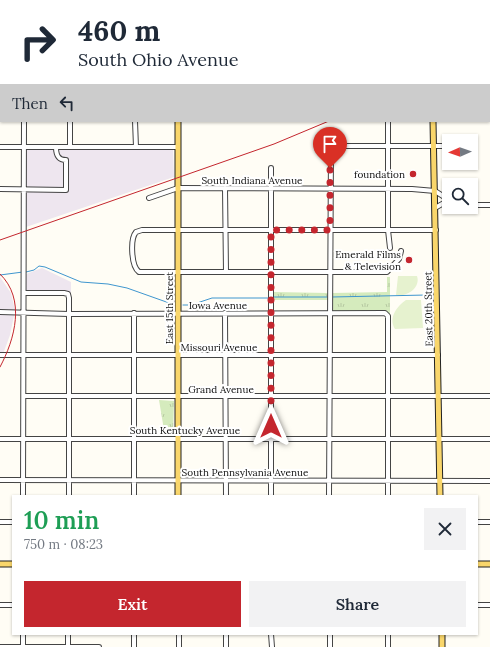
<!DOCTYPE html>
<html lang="en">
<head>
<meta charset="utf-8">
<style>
  body { margin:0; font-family:Lora,serif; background:#f2f2f3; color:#1f2937; height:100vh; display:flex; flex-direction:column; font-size:15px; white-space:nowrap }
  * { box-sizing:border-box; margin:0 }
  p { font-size:13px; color:#747a83 }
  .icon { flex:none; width:22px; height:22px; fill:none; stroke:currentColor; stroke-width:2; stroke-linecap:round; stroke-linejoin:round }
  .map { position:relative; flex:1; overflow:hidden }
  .side { position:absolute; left:12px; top:495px; width:466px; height:140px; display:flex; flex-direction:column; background:#fff; border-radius:0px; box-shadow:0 1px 3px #0004 }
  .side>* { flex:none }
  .banner { position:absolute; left:0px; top:0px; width:490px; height:122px; box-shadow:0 1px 3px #0004; background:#fff; color:#1f2937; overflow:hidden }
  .needle { width:26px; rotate:268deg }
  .controls { position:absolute; left:442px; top:134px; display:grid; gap:8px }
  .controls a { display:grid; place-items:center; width:36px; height:36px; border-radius:0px; background:#fff; box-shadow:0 1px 3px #0004; font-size:20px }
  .pin { position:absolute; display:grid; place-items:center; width:34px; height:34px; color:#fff; margin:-41px -17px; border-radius:50% 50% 50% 0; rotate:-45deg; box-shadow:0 0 4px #0007 }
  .pin .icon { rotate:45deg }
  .me { position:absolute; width:44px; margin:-22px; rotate:0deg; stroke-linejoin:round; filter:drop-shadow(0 0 3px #0008) }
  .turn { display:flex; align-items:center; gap:14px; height:84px; padding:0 12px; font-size:18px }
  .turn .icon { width:52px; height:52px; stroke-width:2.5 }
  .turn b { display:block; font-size:28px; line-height:34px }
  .then { display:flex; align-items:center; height:38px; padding:0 12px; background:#0003; gap:8px; font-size:15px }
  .round { display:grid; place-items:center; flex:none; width:42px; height:42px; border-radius:0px; background:#f2f2f3 }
  .head { display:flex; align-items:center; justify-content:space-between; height:68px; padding:0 12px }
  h1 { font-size:24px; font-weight:600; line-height:30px; color:#1e9e55 }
  .cta { display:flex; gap:8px; margin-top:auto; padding:8px 12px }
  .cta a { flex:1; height:46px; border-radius:0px; background:#c4262e; color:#fff; font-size:16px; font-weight:600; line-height:46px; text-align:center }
  .cta a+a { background:#f2f2f3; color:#1f2937 }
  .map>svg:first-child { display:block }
</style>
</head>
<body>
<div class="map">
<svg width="490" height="647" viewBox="0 0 490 647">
  <defs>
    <pattern id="grass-tufts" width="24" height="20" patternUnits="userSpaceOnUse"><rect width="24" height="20" fill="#d5ebbd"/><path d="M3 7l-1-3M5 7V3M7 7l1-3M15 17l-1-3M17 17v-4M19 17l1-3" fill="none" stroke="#b6c8a1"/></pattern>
  </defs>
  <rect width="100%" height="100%" fill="#fffdf5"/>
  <path fill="#eee6ef" d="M173,149L174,177L26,227V150Z
    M42,268L71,282V294L26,293V274Z
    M0,277L11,293L15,311L10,335L3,354H0Z"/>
  <path fill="url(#grass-tufts)" d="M387,277H390V315L385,312L332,311V293L387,292Z
    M273,292L328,293V300H273Z
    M159,400L174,401L173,436H165Z"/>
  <path fill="#e6f2cf" d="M398,276H417C421,288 407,297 396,295Z
    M406,300H421L423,328L395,329C388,318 397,306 406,300Z"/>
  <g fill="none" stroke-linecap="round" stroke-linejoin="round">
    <path stroke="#3f96cf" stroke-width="1" d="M26,272L34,270L39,266L45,267L81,282L108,284L127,288L172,304
      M0,275L23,272
      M273,297H327
      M332,297L427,295
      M183,305H191L212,298H269"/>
    <g stroke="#444" stroke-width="6">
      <path id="minor" d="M23,0V1
        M225,1V0
        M330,1V0
        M389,1V0
        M0,5L1,3
        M0,105H1
        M489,105H490
        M70,121V147
        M135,121L136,147
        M388,121V230L390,248
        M0,147H178
        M225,188L226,272
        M0,189L66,190V160C58,160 56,155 56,147
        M149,198L178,188L412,189L435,191L449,200
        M471,205H490
        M435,208L449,200
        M401,251L399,259L387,272H139C131,266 130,239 136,232L142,230H436
        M24,293H64L68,294L69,298V496
        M0,312L69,314L385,313L388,316V496
        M134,313V496
        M225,313L226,496
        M0,355H438
        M24,396H490
        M0,439H490
        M0,480L490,481
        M23,496L24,121
        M271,496V168
        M329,496L331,150L336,146H449
        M0,522H13
        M477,522H490
        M0,605H13
        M477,605H490
        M23,634V647
        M68,634V647
        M179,634V647
        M271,634L272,647
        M388,634V647
        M0,647H99
        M134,647V634
        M226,647V634
        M330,647V634"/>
    </g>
    <g stroke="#222" stroke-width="7">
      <path id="major" d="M430,0V1
        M178,1V0
        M178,121V496
        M433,121L440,496
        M0,564H13
        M477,564H490
        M442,634V647"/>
    </g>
    <use href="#minor" stroke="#fff" stroke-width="4"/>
    <use href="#major" stroke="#f9d66b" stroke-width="5"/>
    <path stroke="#c4262e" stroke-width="1" d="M489,30L490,29
      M0,240L274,144L329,121
      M0,274C26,299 15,339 0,367"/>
  </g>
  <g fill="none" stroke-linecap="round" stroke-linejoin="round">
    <path stroke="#c4262e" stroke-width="7" stroke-dasharray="0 12.6" d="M271,426V230H330V168"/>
  </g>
  <g fill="#c4262e" stroke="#fff" stroke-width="1.5">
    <circle cx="413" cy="174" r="4"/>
    <circle cx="409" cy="260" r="4"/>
  </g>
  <g text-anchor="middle" stroke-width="4" stroke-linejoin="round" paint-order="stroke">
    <g font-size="10" fill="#111" stroke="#fff" text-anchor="end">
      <text x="405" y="178">foundation</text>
      <text x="401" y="258">Emerald Films<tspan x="401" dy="12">&amp; Television</tspan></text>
    </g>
    <g font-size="10" fill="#111" stroke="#fff">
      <text x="252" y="184">South Indiana Avenue</text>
      <text x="218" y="309">Iowa Avenue</text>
      <text transform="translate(169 308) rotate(-90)" y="4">East 15th Street</text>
      <text transform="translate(428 309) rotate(-91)" y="4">East 20th Street</text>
      <text x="219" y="351">Missouri Avenue</text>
      <text x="221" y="393">Grand Avenue</text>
      <text x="185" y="434">South Kentucky Avenue</text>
      <text x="245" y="476">South Pennsylvania Avenue</text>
    </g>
  </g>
</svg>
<div class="controls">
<a><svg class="needle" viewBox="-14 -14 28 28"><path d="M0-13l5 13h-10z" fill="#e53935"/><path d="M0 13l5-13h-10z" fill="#747a83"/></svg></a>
<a><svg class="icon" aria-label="search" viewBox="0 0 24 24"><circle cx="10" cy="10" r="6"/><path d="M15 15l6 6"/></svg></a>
</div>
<div class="pin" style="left:330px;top:168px;background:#d93025"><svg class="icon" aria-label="arrive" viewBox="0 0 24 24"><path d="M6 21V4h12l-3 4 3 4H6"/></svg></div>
<svg class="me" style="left:271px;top:426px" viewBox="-20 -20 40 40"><path d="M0-17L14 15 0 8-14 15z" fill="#c4262e" stroke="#fff" stroke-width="4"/></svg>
<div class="banner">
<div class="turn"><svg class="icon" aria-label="right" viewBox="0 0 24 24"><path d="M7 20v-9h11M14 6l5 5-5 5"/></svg><div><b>460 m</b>South Ohio Avenue</div></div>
<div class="then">Then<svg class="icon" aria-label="left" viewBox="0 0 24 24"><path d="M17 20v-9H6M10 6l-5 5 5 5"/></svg></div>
</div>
<section class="side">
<div class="head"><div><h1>10 min</h1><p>750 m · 08:23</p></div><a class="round"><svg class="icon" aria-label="close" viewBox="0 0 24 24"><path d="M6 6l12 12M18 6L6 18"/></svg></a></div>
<div class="cta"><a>Exit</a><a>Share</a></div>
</section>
</div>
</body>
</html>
